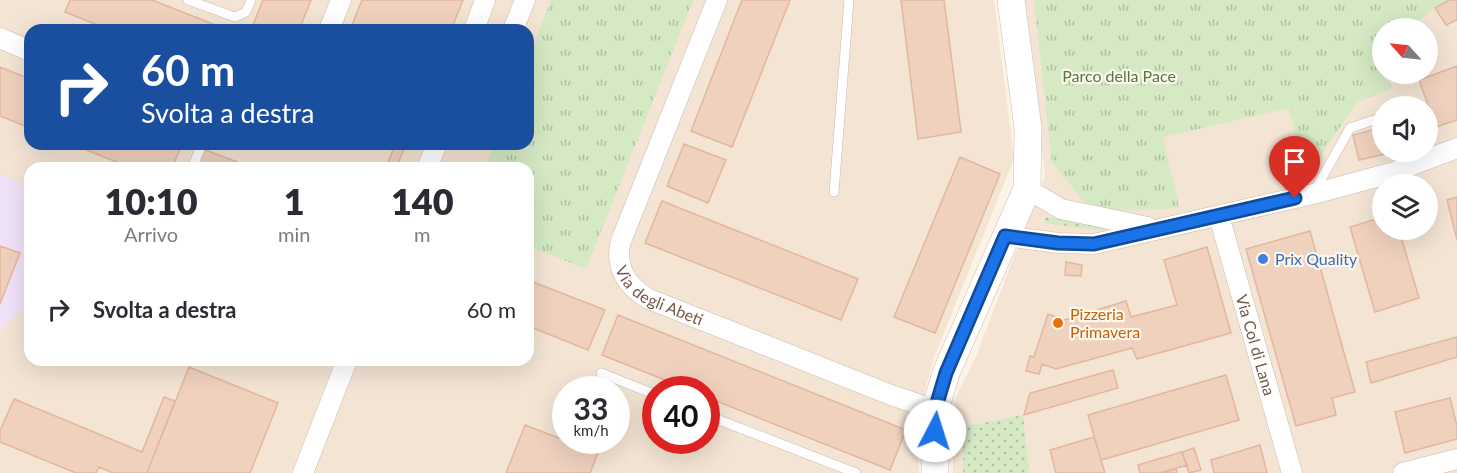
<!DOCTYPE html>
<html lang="it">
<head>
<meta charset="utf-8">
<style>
  body { margin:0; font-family:Lato,sans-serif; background:#f7f7f7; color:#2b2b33; height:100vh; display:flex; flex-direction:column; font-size:22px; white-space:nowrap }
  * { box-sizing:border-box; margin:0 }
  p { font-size:20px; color:#7c7c81 }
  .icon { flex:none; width:33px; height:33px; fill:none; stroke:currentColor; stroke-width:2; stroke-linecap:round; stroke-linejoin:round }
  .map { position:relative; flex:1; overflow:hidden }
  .sheet { position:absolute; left:24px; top:162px; width:510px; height:204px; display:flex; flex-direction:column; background:#fff; border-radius:18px; box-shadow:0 6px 24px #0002 }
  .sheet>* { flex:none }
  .guide { position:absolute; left:24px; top:24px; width:510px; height:126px; border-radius:18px; box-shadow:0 6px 24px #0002; background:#1a4fa0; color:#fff; overflow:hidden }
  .needle { width:39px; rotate:297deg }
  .fabs { position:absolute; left:1372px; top:18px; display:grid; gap:12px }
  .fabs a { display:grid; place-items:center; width:66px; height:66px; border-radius:50%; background:#fff; box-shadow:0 6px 24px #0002; font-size:30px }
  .speed { position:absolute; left:552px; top:376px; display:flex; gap:12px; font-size:30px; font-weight:700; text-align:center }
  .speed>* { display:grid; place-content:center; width:78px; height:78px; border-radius:50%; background:#fff; box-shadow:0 6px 24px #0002; line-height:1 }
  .speed small { font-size:15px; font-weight:400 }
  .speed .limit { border:9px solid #d22; background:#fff; color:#111 }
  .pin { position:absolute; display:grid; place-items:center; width:51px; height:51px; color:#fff; margin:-62px -26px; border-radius:50% 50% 50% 0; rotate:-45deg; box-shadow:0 0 6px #0007 }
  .pin .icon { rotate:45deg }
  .me { position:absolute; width:66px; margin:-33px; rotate:5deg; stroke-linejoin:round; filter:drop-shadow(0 0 4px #0008) }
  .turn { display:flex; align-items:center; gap:21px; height:126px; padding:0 18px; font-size:27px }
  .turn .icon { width:78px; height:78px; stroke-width:2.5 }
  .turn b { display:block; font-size:42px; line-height:51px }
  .eta { display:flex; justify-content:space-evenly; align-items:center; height:102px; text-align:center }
  .eta b { font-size:36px; font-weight:800; line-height:42px }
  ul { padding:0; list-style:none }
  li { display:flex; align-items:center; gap:18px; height:90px; padding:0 18px }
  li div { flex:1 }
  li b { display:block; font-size:22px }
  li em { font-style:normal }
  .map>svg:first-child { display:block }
</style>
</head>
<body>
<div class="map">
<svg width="1457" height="473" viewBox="0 0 1457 473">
  <defs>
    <pattern id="grass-dots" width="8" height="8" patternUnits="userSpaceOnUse" patternTransform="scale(1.5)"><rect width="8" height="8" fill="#d4e9c4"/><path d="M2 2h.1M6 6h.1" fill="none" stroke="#b1c0a1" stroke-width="1.8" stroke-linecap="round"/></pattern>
    <pattern id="park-tufts" width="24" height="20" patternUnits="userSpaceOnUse" patternTransform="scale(1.5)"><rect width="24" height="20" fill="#d4e9c4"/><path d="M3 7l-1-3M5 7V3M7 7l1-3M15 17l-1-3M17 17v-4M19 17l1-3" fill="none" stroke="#b1c0a1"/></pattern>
  </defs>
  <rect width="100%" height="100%" fill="#fcf3e6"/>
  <path fill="#f3e4d4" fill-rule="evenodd" d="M0,0H994L1014,159L933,360L916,424L919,473H0ZM30,30H528V144H30ZM30,168H528V360H30ZM566,390H616V441H566ZM656,390H706V441H656Z
    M1024,0H1457V473H953L952,426L957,394L975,359L1045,175ZM1383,28H1428V74H1383ZM1383,106H1428V152H1383ZM1383,184H1428V230H1383Z"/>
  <path fill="#f0e2f8" d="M0,174L30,187V300L0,331Z"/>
  <path fill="url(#grass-dots)" d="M1046,217L1105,227V231L1045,223L1044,220Z
    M1023,415L1029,473H963V427Z"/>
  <path fill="url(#park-tufts)" d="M551,0H693L586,269L528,246V168H485L494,144H528V59Z
    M1034,0H1449L1435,8L1410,28H1383V51L1371,61L1393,88L1357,102L1305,178L1289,108L1163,137L1179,208L1116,211L1084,202L1052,162Z"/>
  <path fill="#f0d1be" stroke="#e2b79f" stroke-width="1.5" d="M70,0H152L228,30H110L65,12Z
    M263,0H311L299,30H251Z
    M362,0H463L451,30H350Z
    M742,0H790L732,147L691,131Z
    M901,0H944L961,132L918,139Z
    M1449,0H1457V20L1446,25L1435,8Z
    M1457,66V120L1436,127L1419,80Z
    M0,67L30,79V128L0,116Z
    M1380,128L1383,152L1386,154L1359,160L1353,135Z
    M71,144H182L172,168H132Z
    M395,144H406L396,168H386Z
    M684,144L726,160L708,203L667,186Z
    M203,149L253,168H196Z
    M960,157L1000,174L935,333L894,317Z
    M1457,197V240L1447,200Z
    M662,201L858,279L841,320L645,243Z
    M1383,217V230H1399L1419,298L1375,312L1350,227Z
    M1310,231L1355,392L1332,398L1336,415L1296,426L1246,249Z
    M0,246L20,253L0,304Z
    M1207,247L1231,333L1137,359L1132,348L1056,369L1042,364L1039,374L1026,371L1030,356L1034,357L1048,314L1065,320L1126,301L1131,317L1177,305L1164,260Z
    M1066,262L1082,265L1081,276L1065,275Z
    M528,280L605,310L588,350L528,326Z
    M618,315L906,430L890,470L706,397V390H690L602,355Z
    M1457,337V357L1371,383L1366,362Z
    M189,367L278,403L250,473H147Z
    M1113,370L1118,388L1024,415L1030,393Z
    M1226,375L1239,420L1101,460L1088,415Z
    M164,397L175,401L147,473H113L99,467L96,473H76L0,442V431L14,399L142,452Z
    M1450,398L1457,426V439L1405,453L1395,412Z
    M525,425L598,453L590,473H506Z
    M1094,437L1105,473H1056L1050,450Z
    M1260,445L1267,473H1214L1211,460Z
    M1194,448L1201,470L1189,473L1182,452Z
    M1182,452L1187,465L1160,473H1140L1138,465Z
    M1176,469L1177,473H1160Z"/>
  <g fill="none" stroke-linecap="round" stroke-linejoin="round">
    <g stroke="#cdbaac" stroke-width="10">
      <path id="lane" d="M188,0L235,17L246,12L251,0
        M192,168L202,144
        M834,192L849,0
        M1314,192L1350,128L1383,117
        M601,373L656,395
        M706,415L856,473"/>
    </g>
    <g stroke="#cdbaac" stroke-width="21">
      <g id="street">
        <path id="s1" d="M717,0L621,241C614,266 627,287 649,299L891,395L935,410"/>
        <path d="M329,30L341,0"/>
        <path d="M474,30L485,0"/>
        <path d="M513,30L525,0"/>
        <path d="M0,38L30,51"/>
        <path d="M427,168L437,144"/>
        <path d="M1027,189L1061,209L1148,227"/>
        <path id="s2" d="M1219,216L1292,473"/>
        <path d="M1005,236L1058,243L1094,244L1313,194L1391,173L1457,148"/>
        <path d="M303,473L347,360"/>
        <path d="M1403,473L1457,459"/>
      </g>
    </g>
    <g stroke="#d2bcac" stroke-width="28">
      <path id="secondary" d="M935,473V410L946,373L1027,189L1028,128L1011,0"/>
    </g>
    <use href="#lane" stroke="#fff" stroke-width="9"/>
    <use href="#street" stroke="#fff" stroke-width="20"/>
    <use href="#secondary" stroke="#fff" stroke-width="27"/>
  </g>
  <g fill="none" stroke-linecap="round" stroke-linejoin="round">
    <g stroke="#114b97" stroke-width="15">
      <path id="route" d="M935,431V410L946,373L1005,236L1058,243L1094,244L1295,198"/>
    </g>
    <use href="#route" stroke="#1a73e8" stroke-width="10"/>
  </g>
  <circle fill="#3f7fe0" stroke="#fef7ec" stroke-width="2" cx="1263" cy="259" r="6"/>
  <circle fill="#e8710a" stroke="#fef7ec" stroke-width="2" cx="1058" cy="323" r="6"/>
  <g text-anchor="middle" stroke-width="4.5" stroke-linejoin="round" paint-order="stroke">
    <g font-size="16" fill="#547943" stroke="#fef7ec">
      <text x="1119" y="82">Parco della Pace</text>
    </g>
    <g font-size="16" fill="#366cbe" stroke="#fef7ec" text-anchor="start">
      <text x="1275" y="265">Prix Quality</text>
    </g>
    <g font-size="16" fill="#74594b" stroke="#fef7ec">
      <text dy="6" stroke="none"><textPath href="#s1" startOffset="336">Via degli Abeti</textPath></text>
      <text dy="6" stroke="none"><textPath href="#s2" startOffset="134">Via Col di Lana</textPath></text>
    </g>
    <g font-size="16" fill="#c56008" stroke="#fef7ec" text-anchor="start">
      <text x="1070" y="320">Pizzeria<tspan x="1070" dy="18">Primavera</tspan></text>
    </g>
  </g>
</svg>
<div class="fabs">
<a><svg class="needle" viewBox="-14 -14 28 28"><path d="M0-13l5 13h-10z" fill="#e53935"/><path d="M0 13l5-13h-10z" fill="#7c7c81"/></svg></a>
<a><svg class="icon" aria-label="sound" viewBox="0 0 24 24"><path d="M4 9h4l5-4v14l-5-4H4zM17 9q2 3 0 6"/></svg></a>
<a><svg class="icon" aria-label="layers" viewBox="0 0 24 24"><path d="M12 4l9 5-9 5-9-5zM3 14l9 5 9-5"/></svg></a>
</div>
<div class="speed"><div>33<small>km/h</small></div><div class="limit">40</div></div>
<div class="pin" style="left:1295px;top:198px;background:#d93025"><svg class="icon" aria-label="arrive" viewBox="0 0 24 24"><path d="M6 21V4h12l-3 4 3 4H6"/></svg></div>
<svg class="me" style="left:935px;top:431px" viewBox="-20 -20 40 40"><circle r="19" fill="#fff"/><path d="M0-13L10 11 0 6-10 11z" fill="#1a73e8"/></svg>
<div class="guide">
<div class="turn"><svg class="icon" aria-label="right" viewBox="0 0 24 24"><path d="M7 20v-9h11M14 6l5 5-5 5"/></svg><div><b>60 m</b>Svolta a destra</div></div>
</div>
<section class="sheet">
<div class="eta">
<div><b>10:10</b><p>Arrivo</p></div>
<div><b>1</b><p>min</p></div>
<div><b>140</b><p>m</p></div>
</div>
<ul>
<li><svg class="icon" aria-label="right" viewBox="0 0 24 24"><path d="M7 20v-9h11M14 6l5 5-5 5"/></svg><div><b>Svolta a destra</b></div><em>60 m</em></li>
</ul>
</section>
</div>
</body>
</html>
